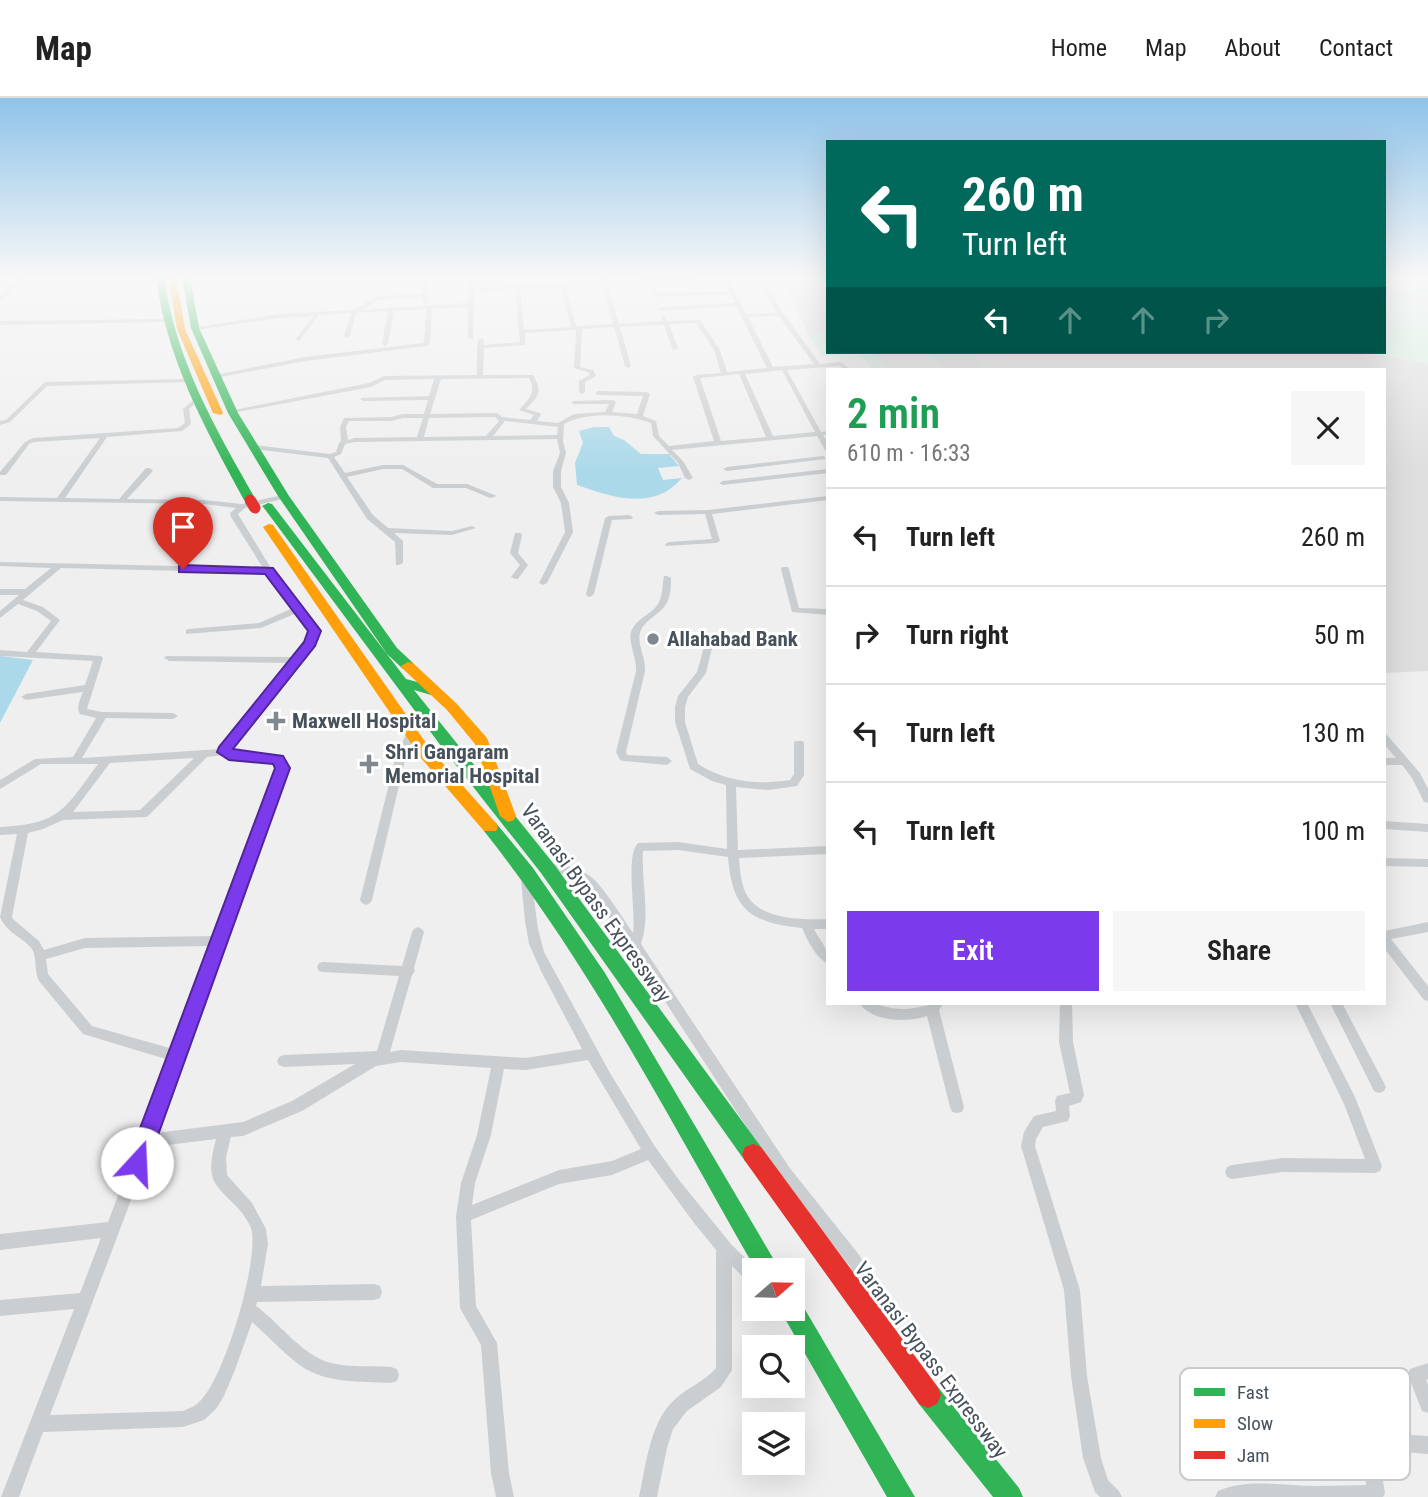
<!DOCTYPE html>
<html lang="en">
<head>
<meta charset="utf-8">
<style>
  body { margin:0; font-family:"Roboto Condensed",sans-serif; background:#f6f6f6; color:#222; height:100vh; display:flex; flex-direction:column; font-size:26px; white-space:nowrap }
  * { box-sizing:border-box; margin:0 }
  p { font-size:23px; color:#767676 }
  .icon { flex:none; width:38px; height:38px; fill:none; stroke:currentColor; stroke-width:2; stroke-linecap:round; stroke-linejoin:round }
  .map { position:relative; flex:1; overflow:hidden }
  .sheet { position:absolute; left:826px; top:270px; width:560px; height:637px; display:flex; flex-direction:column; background:#fff; border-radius:0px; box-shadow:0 7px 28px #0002 }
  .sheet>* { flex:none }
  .top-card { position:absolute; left:826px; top:42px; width:560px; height:214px; border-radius:0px; box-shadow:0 7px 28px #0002; background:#00695c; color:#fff; overflow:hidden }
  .needle { width:46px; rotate:70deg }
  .tools { position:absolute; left:742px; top:1160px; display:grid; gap:14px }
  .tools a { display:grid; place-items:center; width:63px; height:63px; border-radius:0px; background:#fff; box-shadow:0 7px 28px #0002; font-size:35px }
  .pin { position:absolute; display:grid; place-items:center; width:60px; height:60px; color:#fff; margin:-72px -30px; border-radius:50% 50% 50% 0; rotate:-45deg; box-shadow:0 0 7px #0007 }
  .pin .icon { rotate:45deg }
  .me { position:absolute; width:77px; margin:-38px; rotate:20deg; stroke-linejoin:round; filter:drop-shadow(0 0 5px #0008) }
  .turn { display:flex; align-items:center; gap:24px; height:147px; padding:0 21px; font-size:32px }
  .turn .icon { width:91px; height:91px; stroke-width:2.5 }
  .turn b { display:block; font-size:49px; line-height:60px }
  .lanes { display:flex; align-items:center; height:66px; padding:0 21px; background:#0003; justify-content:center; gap:35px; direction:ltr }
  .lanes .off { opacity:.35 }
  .round { display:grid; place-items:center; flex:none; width:74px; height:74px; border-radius:0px; background:#f6f6f6 }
  .head { display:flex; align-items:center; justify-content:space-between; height:119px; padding:0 21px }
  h1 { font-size:42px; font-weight:600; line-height:52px; color:#1e9e55 }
  .action { display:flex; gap:14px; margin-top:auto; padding:14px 21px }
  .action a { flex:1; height:80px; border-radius:0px; background:#7c3aed; color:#fff; font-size:28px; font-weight:600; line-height:80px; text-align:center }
  .action a+a { background:#f6f6f6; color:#222 }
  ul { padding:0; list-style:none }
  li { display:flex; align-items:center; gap:21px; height:98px; padding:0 21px; border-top:2px solid #e0e0e0 }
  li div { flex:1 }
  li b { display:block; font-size:26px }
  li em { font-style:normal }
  header { display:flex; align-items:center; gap:42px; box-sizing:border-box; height:98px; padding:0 35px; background:#fff; border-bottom:2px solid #e0e0e0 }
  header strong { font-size:33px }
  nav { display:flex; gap:38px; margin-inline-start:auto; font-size:24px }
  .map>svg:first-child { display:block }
</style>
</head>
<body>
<header>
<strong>Map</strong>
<nav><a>Home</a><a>Map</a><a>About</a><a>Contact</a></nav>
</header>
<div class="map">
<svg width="1428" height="1399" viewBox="0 0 1428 1399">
  <rect width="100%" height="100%" fill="#f0efef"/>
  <path fill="#dededf" d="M781,178H828V254H1384V178H1428V573L1384,575V271H873L861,255L822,258L810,239Z"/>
  <path fill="#dddfe1" d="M828,221V254H998L1012,271H873L861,255L822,258L810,239Z"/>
  <path fill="#d4eee0" d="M1384,178H1428V199L1384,189Z
    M1384,197L1428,208V266L1365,254H1384Z
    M828,231V254H870L887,271H873L861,255L822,258L810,239Z"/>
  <path fill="#abd9ea" d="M594,329H609L614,338L624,342L641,356H669L679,368L658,370L663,382L682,380C654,413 614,400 577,387L575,365L583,345L579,333Z
    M0,558L33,562L0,625Z"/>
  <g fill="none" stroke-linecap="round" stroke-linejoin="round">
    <path fill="#dadbdc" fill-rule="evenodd" d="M930,254H971L984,271H942Z"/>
    <path fill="#cbced0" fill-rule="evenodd" d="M20,178H26L0,204V199Z
      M183,178H203L200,180Z
      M303,178H327L324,180H306Z
      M467,178H473V190L514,188V178H519L520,188L560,186L559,178H563L565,185L601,184L600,180L603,178L607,183L646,181L645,178H649L651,181L740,178L738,180H728L746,216L777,215L756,178H761L784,216L820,266L841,264L850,271H844L840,268L787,272L821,334L828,333V337H823L828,345V354L825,352L817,338L672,352L683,363L693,380L689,382L685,380L678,365L653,338L651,325C626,316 588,313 564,326L563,343L566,355L561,373V389L569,405L573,434L547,485L543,487L539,485L565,434L561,405L553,389V373L560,355L557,341L355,344L345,346L341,356L334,359L345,375L383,367H403L437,386H467L497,398L490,400L466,390H433L402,371H383L347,379L373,417L388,430L452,433L472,428L476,430L452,437L394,435L403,443V465L399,467H396L395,444L367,421L328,360L254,351L251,349L254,347L330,356L336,354L339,345L341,343L340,329L344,320L391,319L403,316H424L428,302L363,303L360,301L361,300L429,298L434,281L385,282L371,289L232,315L229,313L369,285L384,278L477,277V249L479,241H483L484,247L520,244L515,191L474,193L473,241L468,240V209L432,211L430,246L427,248L305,263L216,280L213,278L214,277L305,259L424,245L426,211L394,213L388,246L385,248L382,246L388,213L356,215L350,238L347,240L344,238L351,215L319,217L299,243L296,241L313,218L279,220L195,232L192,230L279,216L353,212L378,198L422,196V186L357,189L359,186L425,182L428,184L429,197L427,205H423L422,199L379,202L362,212L468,205ZM723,180L729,193L658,195L652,184ZM647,184L653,197L656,199L730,196L735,205L661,209L658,211L661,213L736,208L767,270L727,274L720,252L700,222L668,223L664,217L661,219L663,223L619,226L607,186ZM602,187L613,226L576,228L566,189ZM561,189L571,229L524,232L520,191ZM779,218L814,266L773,269L748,219ZM696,225L714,252L721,275L696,277L693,279L714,343L669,348L659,338L656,323L643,318L650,296L647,294L598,293L595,295L598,297L643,298L637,316L612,314L616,304L613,302L574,303L572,304V306H609L605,314L574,316L558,325L537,323L541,316L540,315L526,311C539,298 543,294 533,277H483L484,250L525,247V235L576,232L574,270L588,274L590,277L579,283V294L582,296L585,294V284L596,278L593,272L580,269L582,231L614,229L625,268L628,270L631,268L620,229L664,227L672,250L675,252L678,250L669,226ZM782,272L815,334L773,338L745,276ZM739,276L766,339L721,343L700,280ZM529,280C537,296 529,300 519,312L534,317L530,322L502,319L497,315L430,316L441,281ZM495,319L499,323L486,338L424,339L429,320ZM403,320H423L417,339L355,340L348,342L346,329L349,323H391ZM505,323L558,329L557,337L493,338Z
      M163,221L165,222V224L0,227V223Z
      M187,281L189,282V284L47,288L10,324L0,327V323L6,322L45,284Z
      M197,299L200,301L189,311L191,326L182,333L107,339L65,400L119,401L146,370H149L153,372L152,374L127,401L204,402L242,406L287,396V400L245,410L238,416L272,472L319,533L318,537L299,564L231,650V651L282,659L287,670L156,1035L243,1024L292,1003L355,966L284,969L279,967L277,963L279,959L284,957L377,953L399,878L323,874L319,873L317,869L319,865L323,864L402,868L412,834L414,831L418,829L422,831L424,834L414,870L415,873L412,877L390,954L401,952L526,960L582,951L541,873L529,846L525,823L521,782L523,779H531L538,831L544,854L610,975L654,1047L679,1082L731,1146L757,1172H754V1188L749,1185L732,1168V1272L721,1289L687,1313L673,1331L667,1350L657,1399H639C646,1368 649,1327 673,1303C686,1290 704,1284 716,1270V1152L694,1125L648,1062L612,1077L559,1086L471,1122L476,1208L497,1245L509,1375L514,1399H496L491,1375L481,1247L460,1210L456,1118L461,1085L477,1037L491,970L401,964L376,968L302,1013L243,1038L231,1039L226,1059L227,1077L252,1105L266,1131L268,1146L261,1188L374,1186L380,1188L382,1194L380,1200L374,1202L257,1204L256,1208C278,1224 296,1249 320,1261C341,1271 369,1267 391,1269L397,1271L399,1277L397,1283L391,1285C360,1283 327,1286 301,1268C283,1255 268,1238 252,1224L235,1272L224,1298L216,1311L204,1322L183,1329L43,1334L19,1399H1L74,1211L0,1218V1202L80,1195L101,1140L0,1152V1136L108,1124L169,962L83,936L39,883C34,873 37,862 33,853C27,841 9,838 0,819L17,736L0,737V729C60,726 64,712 98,666H41L0,691V682L35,661L73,659L96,620L80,616C76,609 80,601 83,594L26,602L21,599L26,596L85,587L93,563L0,558V552L27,554L51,523L37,513L18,506L0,520V513L19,497H0V491H25L51,470L0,468V464L263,470L231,419L230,415L236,410L204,406L0,403V399L57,400L100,340L34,344L29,346L6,377H0V374L25,344L33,340L178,330L185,325L183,311ZM61,470L267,475L293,510L259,525L189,531L186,532V536L261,530L297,515L311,533L310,537L292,559L166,558L164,560L169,563L287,565L221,651L82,660L106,620L173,621L178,618L173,615L102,614L87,611L103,560L101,558L36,554L60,522L43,509L23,502ZM225,657L274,664L277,670L215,838L85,840L44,852L39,843L13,821L12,819L28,735L43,731L63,722L147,719L207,659ZM194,660L140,712L73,714L110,665ZM211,848L173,951L92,928L48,876L46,861L85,850ZM588,962L641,1051L612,1063L559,1072L472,1107L475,1085L491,1037L504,971L526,972ZM216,1041C213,1053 208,1071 214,1083C219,1094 235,1105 242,1115C246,1121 251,1127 252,1134C257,1169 225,1277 201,1302C196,1308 190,1310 183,1313L50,1317L151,1049Z
      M823,358L825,359V361L727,373L723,371L727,369Z
      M828,371V375L723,387L719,385L723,383Z
      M828,398V402L712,416L720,443L716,445L666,448L665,446L669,444L712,441L705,416L658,417L654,415L658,413L708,412Z
      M629,417L633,419L632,421L612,422L594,496L590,499L587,498L586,496L605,420L609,418Z
      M515,435H521L522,437L518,455L528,467L518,481H515L511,479L520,467L510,455Z
      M782,469H788L789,471L799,510L828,511V517L792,514L781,471Z
      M664,478H667L671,480C671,487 671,495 668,502C663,517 644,520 640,535C637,545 646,561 645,573L626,654L627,657L667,659L672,663L667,667L624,663L620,662L616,654L636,573C637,561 628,544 631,534C636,520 651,517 658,506C663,498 662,487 664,478Z
      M710,539L714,542L706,575L688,599L685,609V624L698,666C726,684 758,687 790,682L794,676V645L795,643H803L804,645V677L797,688L768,692L736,689L738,752L828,748V756L739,760C740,772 741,788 748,799C763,822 803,822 828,821V831H814C822,847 828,847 828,866C815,859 808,843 802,830C751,825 732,812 728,759L678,752L643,753C641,785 651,816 641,846L789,1069L860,1158L885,1209L883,1215L877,1217L871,1215L850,1168L779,1079L631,851L584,785L568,777L543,773L541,770L543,767C558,764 578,769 590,778C601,785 624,822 633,835C636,813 625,758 638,745L678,744L727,751L726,687L712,683L690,671L675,624V609L678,598L697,574L706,542Z
      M412,630L417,633L407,654L372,802L370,805L366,807L362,805L360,802L397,654L409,631Z
      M1384,636L1387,637L1420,675L1428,691V705L1424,704L1412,680L1402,667H1384V660H1396L1384,646Z
      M1384,723L1428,726V734L1384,731Z
      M1384,760L1428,761V769L1384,768Z
      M1428,824V834L1391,841L1428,888V903L1424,902L1384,850V833Z
      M859,905C875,904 888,911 904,911C919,911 930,905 944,905L939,912L964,1009L962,1014L957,1015L952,1014L950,1009L927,918C907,925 872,924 859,905Z
      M1060,905H1072L1073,944L1084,997L1081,1004L1069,1008L1070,1018L1068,1023L1043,1029L1036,1041L1035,1048L1080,1192L1087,1278L1101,1360L1108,1382L1119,1393L1122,1399H1100L1095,1394L1083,1360L1071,1278L1064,1192L1021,1048L1024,1034L1034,1018L1056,1013L1055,1003L1057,998L1070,995L1059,944Z
      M1295,905H1307L1355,999L1382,1068L1380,1073L1375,1075L1283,1074L1232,1081L1227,1079L1225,1074L1227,1069L1232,1067L1283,1060L1365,1061L1344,1006Z
      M1330,905H1342L1384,985L1386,989L1384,993L1379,995L1374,993Z
      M1428,1265V1281L1426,1282L1428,1286V1315L1422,1313L1408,1277L1410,1271Z
      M1371,1334L1428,1338V1356L1378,1352L1385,1395L1383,1399H1215L1218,1393C1248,1380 1285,1388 1316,1388C1333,1388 1349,1387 1366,1387L1360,1355L1365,1337Z"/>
    <path fill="#30b455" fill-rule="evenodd" d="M156,178H164C175,261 215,330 256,402L254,404L244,402C205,330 166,261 156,178Z
      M182,178H190L199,230L238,315L289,398L397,550L413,565L415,568L413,571H403L387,556L278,398L228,315L191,230Z
      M268,405L272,406L406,581L436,589L438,592L436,595L431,597L414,592L553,765L761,1049L764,1056L761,1063L753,1066L745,1063L541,775L441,648L264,410L262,408Z
      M490,723L496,725L533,770L605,875L780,1172H756C671,1024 591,868 484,733L482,729L484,725Z
      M793,1199L800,1203L915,1399H887L784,1219L780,1211H793Z
      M928,1284L937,1288L1019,1390L1023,1399H993L919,1306L915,1297L919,1288Z"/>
    <path fill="#ff9f0a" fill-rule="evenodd" d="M168,178H176L185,231L223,315L221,317L213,315L177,231Z
      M269,426L273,427L431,652L496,725L498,729L496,733H484L421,660L263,429Z
      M408,564L413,565L457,606L487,640L516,718L514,722L508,724L500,718L475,646L447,612L403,571L401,568Z"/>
    <path fill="#e5322d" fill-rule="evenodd" d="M753,1046L761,1049L937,1288L941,1297L937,1306L928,1310L919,1306L745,1063L742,1056L745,1049Z"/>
    <g stroke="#b5b9be" stroke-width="12" stroke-linecap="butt">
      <path id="jam-bridge" d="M250,402L255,410"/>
    </g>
    <use href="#jam-bridge" stroke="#e5322d" stroke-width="11"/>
  </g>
  <linearGradient id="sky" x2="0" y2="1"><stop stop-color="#8fc3e9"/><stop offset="0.48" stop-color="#f8f8f8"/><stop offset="1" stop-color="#f8f8f8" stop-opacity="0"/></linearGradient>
  <rect width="1428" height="374" fill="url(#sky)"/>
  <path fill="#7c3aed" stroke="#51269a" stroke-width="2" d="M183,467L273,470L321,533L315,548L233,651L283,658L290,670L148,1065L145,1073L137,1076L130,1073L127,1065L275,670L273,666L229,662L217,654L219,649L304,544L308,533L265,476L179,474V468Z"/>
  <g fill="#82888f" stroke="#fff" stroke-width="2.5">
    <circle cx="653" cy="541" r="7"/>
    <path d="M272.5 612.5h7v7h7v7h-7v7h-7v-7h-7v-7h7z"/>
    <path d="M365.5 655.5h7v7h7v7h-7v7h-7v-7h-7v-7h7z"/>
  </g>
  <g text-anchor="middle" stroke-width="6" stroke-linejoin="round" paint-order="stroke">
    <g font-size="21" font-weight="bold" fill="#47515b" stroke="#fff" text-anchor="start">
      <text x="667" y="548">Allahabad Bank</text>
      <text x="292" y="630">Maxwell Hospital</text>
      <text x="385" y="661">Shri Gangaram<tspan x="385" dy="24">Memorial Hospital</tspan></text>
    </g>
    <g font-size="21" fill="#47515b" stroke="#fff">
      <text transform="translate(596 805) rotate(54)" y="7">Varanasi Bypass Expressway</text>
      <text transform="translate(931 1262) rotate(53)" y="7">Varanasi Bypass Expressway</text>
    </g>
  </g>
  <rect x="1180" y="1270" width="230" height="112" rx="10" fill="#fff" stroke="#c8cbce" stroke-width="2"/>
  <rect x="1194" y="1290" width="31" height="8" fill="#30b455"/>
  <rect x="1194" y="1321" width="31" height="9" fill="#ff9f0a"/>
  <rect x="1194" y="1353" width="31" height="8" fill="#e5322d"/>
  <g font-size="19" fill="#47515b">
    <text x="1237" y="1301">Fast</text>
    <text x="1237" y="1332">Slow</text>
    <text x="1237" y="1364">Jam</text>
  </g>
</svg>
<div class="tools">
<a><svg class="needle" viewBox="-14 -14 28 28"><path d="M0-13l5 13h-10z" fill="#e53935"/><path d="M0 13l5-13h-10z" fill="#767676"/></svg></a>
<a><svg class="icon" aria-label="search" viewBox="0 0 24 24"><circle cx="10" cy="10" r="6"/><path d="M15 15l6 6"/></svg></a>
<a><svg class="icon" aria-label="layers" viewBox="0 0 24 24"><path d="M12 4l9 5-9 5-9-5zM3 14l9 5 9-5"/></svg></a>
</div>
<div class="pin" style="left:183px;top:471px;background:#d93025"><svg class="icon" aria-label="arrive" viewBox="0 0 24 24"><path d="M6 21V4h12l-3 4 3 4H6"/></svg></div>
<svg class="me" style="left:137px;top:1065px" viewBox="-20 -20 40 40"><circle r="19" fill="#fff"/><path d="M0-13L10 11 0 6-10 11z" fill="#7c3aed"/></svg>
<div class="top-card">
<div class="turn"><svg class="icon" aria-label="left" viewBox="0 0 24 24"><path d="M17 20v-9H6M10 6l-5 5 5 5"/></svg><div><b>260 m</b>Turn left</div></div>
<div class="lanes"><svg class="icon" aria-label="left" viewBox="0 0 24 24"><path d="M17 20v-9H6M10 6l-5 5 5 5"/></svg><svg class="icon off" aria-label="ahead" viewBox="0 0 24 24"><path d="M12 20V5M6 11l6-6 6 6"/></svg><svg class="icon off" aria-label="ahead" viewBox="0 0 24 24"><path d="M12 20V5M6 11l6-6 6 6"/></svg><svg class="icon off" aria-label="right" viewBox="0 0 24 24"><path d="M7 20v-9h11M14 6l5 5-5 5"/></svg></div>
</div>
<section class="sheet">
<div class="head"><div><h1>2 min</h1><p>610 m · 16:33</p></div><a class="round"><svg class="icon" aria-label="close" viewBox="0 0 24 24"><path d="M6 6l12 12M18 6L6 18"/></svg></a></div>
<ul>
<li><svg class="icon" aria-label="left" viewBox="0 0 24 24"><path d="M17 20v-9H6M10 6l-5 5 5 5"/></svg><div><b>Turn left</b></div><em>260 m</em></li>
<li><svg class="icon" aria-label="right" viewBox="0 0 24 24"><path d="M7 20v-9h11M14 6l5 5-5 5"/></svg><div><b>Turn right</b></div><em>50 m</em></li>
<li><svg class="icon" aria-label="left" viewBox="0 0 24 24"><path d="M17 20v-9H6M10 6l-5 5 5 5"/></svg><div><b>Turn left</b></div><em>130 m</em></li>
<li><svg class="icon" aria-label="left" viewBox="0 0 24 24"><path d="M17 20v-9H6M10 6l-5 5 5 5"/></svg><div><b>Turn left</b></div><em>100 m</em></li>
</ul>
<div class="action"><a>Exit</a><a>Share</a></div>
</section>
</div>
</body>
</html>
